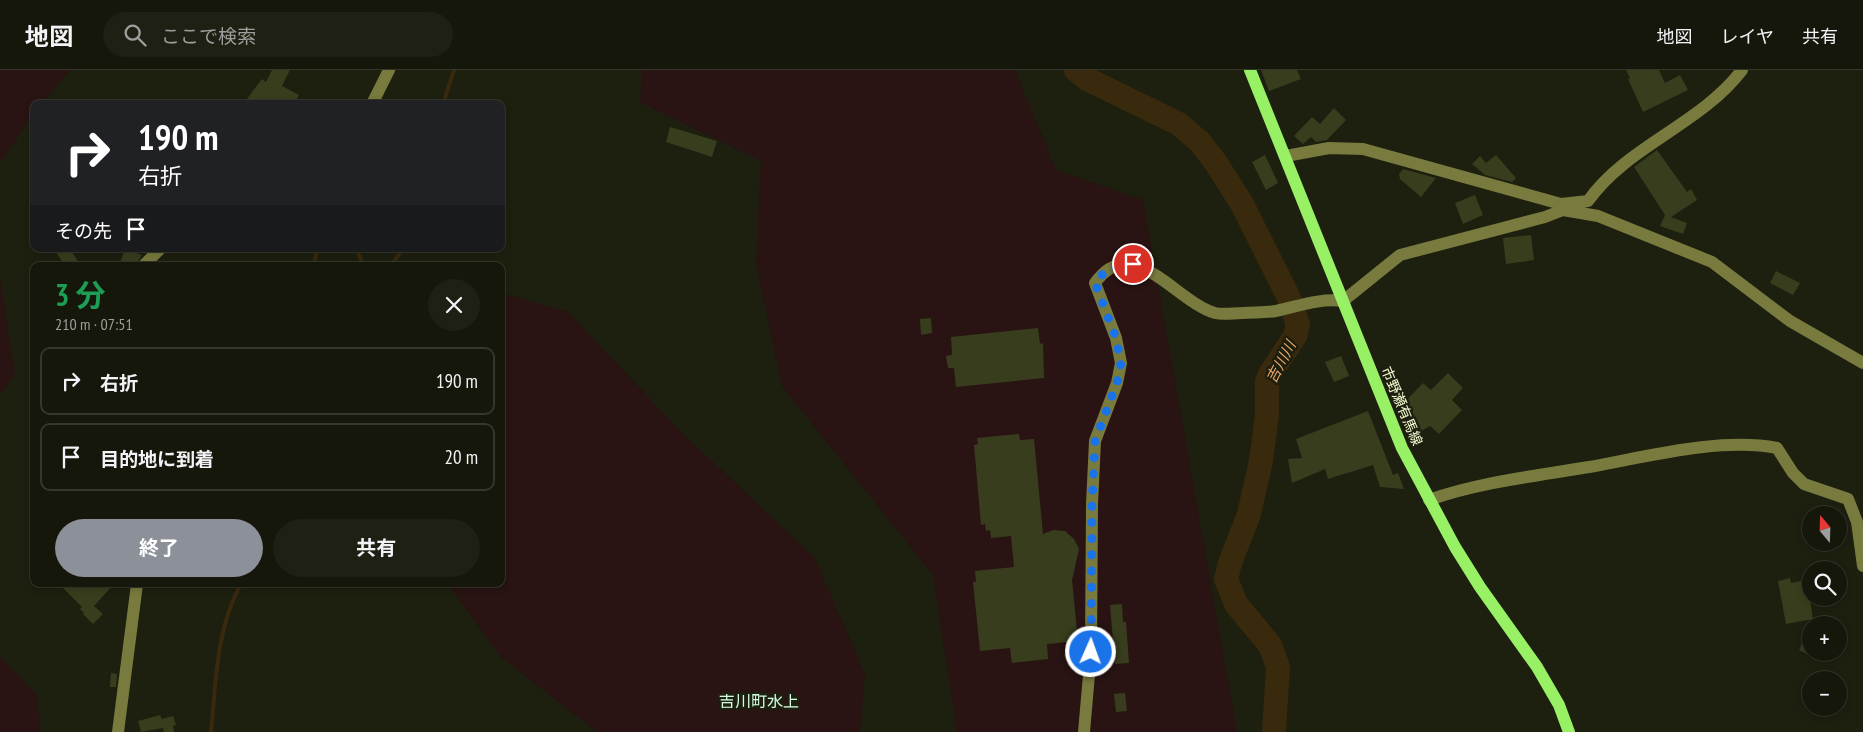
<!DOCTYPE html>
<html lang="ja">
<head>
<meta charset="utf-8">
<style>
  body { margin:0; font-family:"PT Sans Narrow","Noto Sans JP",sans-serif; background:#1f2014; color:#f1f3f6; height:100vh; display:flex; flex-direction:column; font-size:19px; white-space:nowrap }
  * { box-sizing:border-box; margin:0 }
  p { font-size:16px; color:#9e9f9d }
  .icon { flex:none; width:28px; height:28px; fill:none; stroke:currentColor; stroke-width:2; stroke-linecap:round; stroke-linejoin:round }
  .map { position:relative; flex:1; overflow:hidden }
  .drawer { position:absolute; left:30px; top:192px; width:475px; height:325px; display:flex; flex-direction:column; background:#16170b; border-radius:10px; box-shadow:0 2px 8px #0003,0 0 0 1px #35362c }
  .drawer>* { flex:none }
  .hud { position:absolute; left:30px; top:30px; width:475px; height:152px; border-radius:10px; box-shadow:0 2px 8px #0003,0 0 0 1px #35362c; background:#202124; color:#fff; overflow:hidden }
  .needle { width:32px; rotate:341deg }
  .tools { position:absolute; left:1802px; top:436px; display:grid; gap:10px }
  .tools a { display:grid; place-items:center; width:45px; height:45px; border-radius:50%; background:#16170b; box-shadow:0 2px 8px #0003,0 0 0 1px #35362c; font-size:25px }
  .pin { position:absolute; display:grid; place-items:center; width:42px; height:42px; color:#fff; margin:-21px; border:2px solid #fff; border-radius:50%; box-shadow:0 1px 5px #0007 }
  .me { position:absolute; width:55px; margin:-28px; rotate:2deg; stroke-linejoin:round; filter:drop-shadow(0 0 4px #0008) }
  .turn { display:flex; align-items:center; gap:18px; height:105px; padding:0 25px; font-size:22px }
  .turn .icon { width:65px; height:65px; stroke-width:2.5 }
  .turn b { display:block; font-size:35px; line-height:42px }
  .then { display:flex; align-items:center; height:48px; padding:0 25px; background:#0003; gap:10px; font-size:19px }
  .round { display:grid; place-items:center; flex:none; width:52px; height:52px; border-radius:26px; background:#1f2014 }
  .summary { display:flex; align-items:center; justify-content:space-between; height:85px; padding:0 25px }
  h1 { font-size:30px; font-weight:700; line-height:38px; color:#1e9e55 }
  .button { display:flex; gap:10px; margin-top:auto; padding:10px 25px }
  .button a { flex:1; height:58px; border-radius:30px; background:#8c9099; color:#fff; font-size:20px; font-weight:700; line-height:58px; text-align:center }
  .button a+a { background:#1f2014; color:#f1f3f6 }
  ul { padding:0; list-style:none }
  li { display:flex; align-items:center; gap:15px; height:68px; margin:0 10px 8px; padding:0 15px; border:2px solid #35362c; border-radius:10px }
  li div { flex:1 }
  li b { display:block; font-size:19px }
  li em { font-style:normal }
  header { display:flex; align-items:center; gap:30px; box-sizing:border-box; height:70px; padding:0 25px; background:#16170b; border-bottom:1px solid #35362c }
  header strong { font-size:24px }
  nav { display:flex; gap:28px; margin-inline-start:auto; font-size:18px }
  .search { width:350px; height:45px; background:#1f2014; display:flex; align-items:center; gap:12px; box-sizing:border-box; padding:0 18px; border-radius:28px; color:#9e9f9d; font-size:19px }
  .map>svg:first-child { display:block }
</style>
</head>
<body>
<header>
<strong>地図</strong>
<div class="search"><svg class="icon" aria-label="search" viewBox="0 0 24 24"><circle cx="10" cy="10" r="6"/><path d="M15 15l6 6"/></svg>ここで検索</div>
<nav><a>地図</a><a>レイヤ</a><a>共有</a></nav>
</header>
<div class="map">
<svg width="1863" height="662" viewBox="0 0 1863 662">
  <rect width="100%" height="100%" fill="#1d1f0f"/>
  <path fill="#291313" d="M0,0H70L41,34H34V43L0,93Z
    M642,0H1015L1056,100L1143,130L1237,662H957L933,505L782,316L756,194L761,91L640,32Z
    M0,208L15,305L0,325Z
    M501,223L568,242L683,364L814,487L865,604L860,662H597L500,586L448,514H501Z
    M0,587L36,624L41,662H0Z"/>
  <g fill="none" stroke-linecap="round" stroke-linejoin="round">
    <path stroke="#392a0e" stroke-width="4" d="M443,34L454,0
      M356,179L364,196
      M313,196L318,179
      M386,196L392,194L403,179
      M211,662C216,613 216,558 241,514"/>
    <path stroke="#392a0e" stroke-width="24" d="M1076,0L1087,9L1179,54L1200,72L1216,93L1242,134L1289,228L1298,255L1295,266L1270,304L1267,311V345L1261,391L1249,444L1230,493L1226,509L1236,534L1270,575L1278,597L1274,662"/>
  </g>
  <path fill="#383e1d" d="M272,0H290L282,16L299,25L294,34H243L262,9L266,12Z
    M1261,0H1297L1301,9L1269,21Z
    M1626,0H1659L1665,13L1680,5L1688,20L1643,42L1628,9L1630,8Z
    M1334,38L1346,50L1327,70L1316,72L1311,67L1303,74L1294,66L1312,47L1320,54Z
    M670,57L717,71L712,87L666,72Z
    M1657,80L1687,122L1691,119L1697,130L1671,147L1687,153L1683,164L1660,156L1665,145L1634,97Z
    M1265,85L1278,113L1266,120L1252,92Z
    M1496,85L1516,108L1512,112L1485,105L1472,94L1480,86L1486,93Z
    M1403,99L1436,108L1421,127L1400,109L1399,104Z
    M1475,125L1483,145L1463,154L1455,133Z
    M1531,165L1534,190L1506,194L1503,168Z
    M54,179H70L81,196H65Z
    M125,179L142,185L135,196H119Z
    M1776,201L1800,213L1793,225L1770,213Z
    M931,248L932,263L921,265L920,249Z
    M1038,258L1040,274L1043,273L1044,308L956,317L954,298H948L946,286L952,285L951,267Z
    M1341,286L1349,306L1334,312L1325,292Z
    M1448,303L1463,318L1452,330L1462,340L1439,364L1430,356L1412,366L1405,352L1411,349L1399,338L1423,313L1431,320Z
    M1368,341L1393,405L1398,403L1404,419L1380,417L1373,395L1328,409L1325,399L1292,413L1288,389L1302,388L1296,369Z
    M1019,364L1020,370L1034,369L1043,464L1053,460L1065,461L1074,469L1079,479L1072,510L1078,571L1047,574L1048,589L1012,593L1010,578L980,581L973,512H976L975,501L1014,497L1011,466L991,468L990,460L986,461L985,454L981,455L974,375L978,374L977,368Z
    M1790,508L1791,513L1810,509V529L1813,549L1786,554L1778,511Z
    M59,514H114L94,536L103,544L93,554L83,544L84,543L80,539L82,537Z
    M1122,534L1123,552H1126L1129,593L1115,594L1110,535Z
    M1811,555V586L1799,580Z
    M111,603L117,604L116,617H110Z
    M1125,623L1127,641L1116,642L1114,624Z
    M160,645L162,649L173,646L176,655L173,656L174,662H164L163,658L141,662L138,651Z"/>
  <g fill="none" stroke-linecap="round" stroke-linejoin="round">
    <path stroke="#787a3e" stroke-width="12" d="M372,34L389,0
      M1286,86L1329,78L1363,79L1561,134L1563,140
      M1561,134L1588,131C1628,75 1700,55 1742,0
      M143,196L160,179
      M1429,430C1480,412 1536,406 1589,397C1645,387 1721,367 1777,378L1793,403L1804,414L1848,429L1857,452L1863,496
      M118,662L137,514
      M1084,662L1091,582L1092,434L1095,371L1117,313L1121,293L1116,268L1095,213C1132,161 1176,232 1215,243C1224,245 1233,243 1242,243C1253,242 1265,243 1276,241C1299,236 1320,228 1343,231L1400,185L1545,147L1563,140L1598,146L1712,192L1790,251L1863,293"/>
    <path stroke="#98f064" stroke-width="12" d="M1250,0L1402,378L1455,477L1480,517L1537,597L1559,635L1569,662"/>
  </g>
  <g fill="none" stroke-linecap="round" stroke-linejoin="round">
    <path stroke="#1a73e8" stroke-width="9" stroke-dasharray="0 16.2" d="M1091,582L1092,434L1095,371L1117,313L1121,293L1116,268L1095,213C1105,199 1116,196 1133,194"/>
  </g>
  <g text-anchor="middle" stroke-width="5" stroke-linejoin="round" paint-order="stroke">
    <g font-size="14" fill="#f6fbd2" stroke="#1d1f0f">
      <text transform="translate(1402 336) rotate(67)" y="5">市野瀬有馬線</text>
    </g>
    <g font-size="15" font-style="italic" fill="#f0a86a" stroke="#1d1f0f">
      <text transform="translate(1281 292) rotate(-62)" y="5">吉川川</text>
    </g>
    <g font-size="16" fill="#d4fbe2" stroke="#1d1f0f">
      <text x="759" y="637">吉川町水上</text>
    </g>
  </g>
</svg>
<div class="tools">
<a><svg class="needle" viewBox="-14 -14 28 28"><path d="M0-13l5 13h-10z" fill="#e53935"/><path d="M0 13l5-13h-10z" fill="#9e9f9d"/></svg></a>
<a><svg class="icon" aria-label="search" viewBox="0 0 24 24"><circle cx="10" cy="10" r="6"/><path d="M15 15l6 6"/></svg></a>
<a>+</a>
<a>−</a>
</div>
<div class="pin" style="left:1133px;top:194px;background:#d93025"><svg class="icon" aria-label="arrive" viewBox="0 0 24 24"><path d="M6 21V4h12l-3 4 3 4H6"/></svg></div>
<svg class="me" style="left:1091px;top:582px" viewBox="-20 -20 40 40"><circle r="17" fill="#1a73e8" stroke="#fff" stroke-width="3"/><path d="M0-11L8 9 0 5-8 9z" fill="#fff"/></svg>
<div class="hud">
<div class="turn"><svg class="icon" aria-label="right" viewBox="0 0 24 24"><path d="M7 20v-9h11M14 6l5 5-5 5"/></svg><div><b>190 m</b>右折</div></div>
<div class="then">その先<svg class="icon" aria-label="arrive" viewBox="0 0 24 24"><path d="M6 21V4h12l-3 4 3 4H6"/></svg></div>
</div>
<section class="drawer">
<div class="summary"><div><h1>3 分</h1><p>210 m · 07:51</p></div><a class="round"><svg class="icon" aria-label="close" viewBox="0 0 24 24"><path d="M6 6l12 12M18 6L6 18"/></svg></a></div>
<ul>
<li><svg class="icon" aria-label="right" viewBox="0 0 24 24"><path d="M7 20v-9h11M14 6l5 5-5 5"/></svg><div><b>右折</b></div><em>190 m</em></li>
<li><svg class="icon" aria-label="arrive" viewBox="0 0 24 24"><path d="M6 21V4h12l-3 4 3 4H6"/></svg><div><b>目的地に到着</b></div><em>20 m</em></li>
</ul>
<div class="button"><a>終了</a><a>共有</a></div>
</section>
</div>
</body>
</html>
